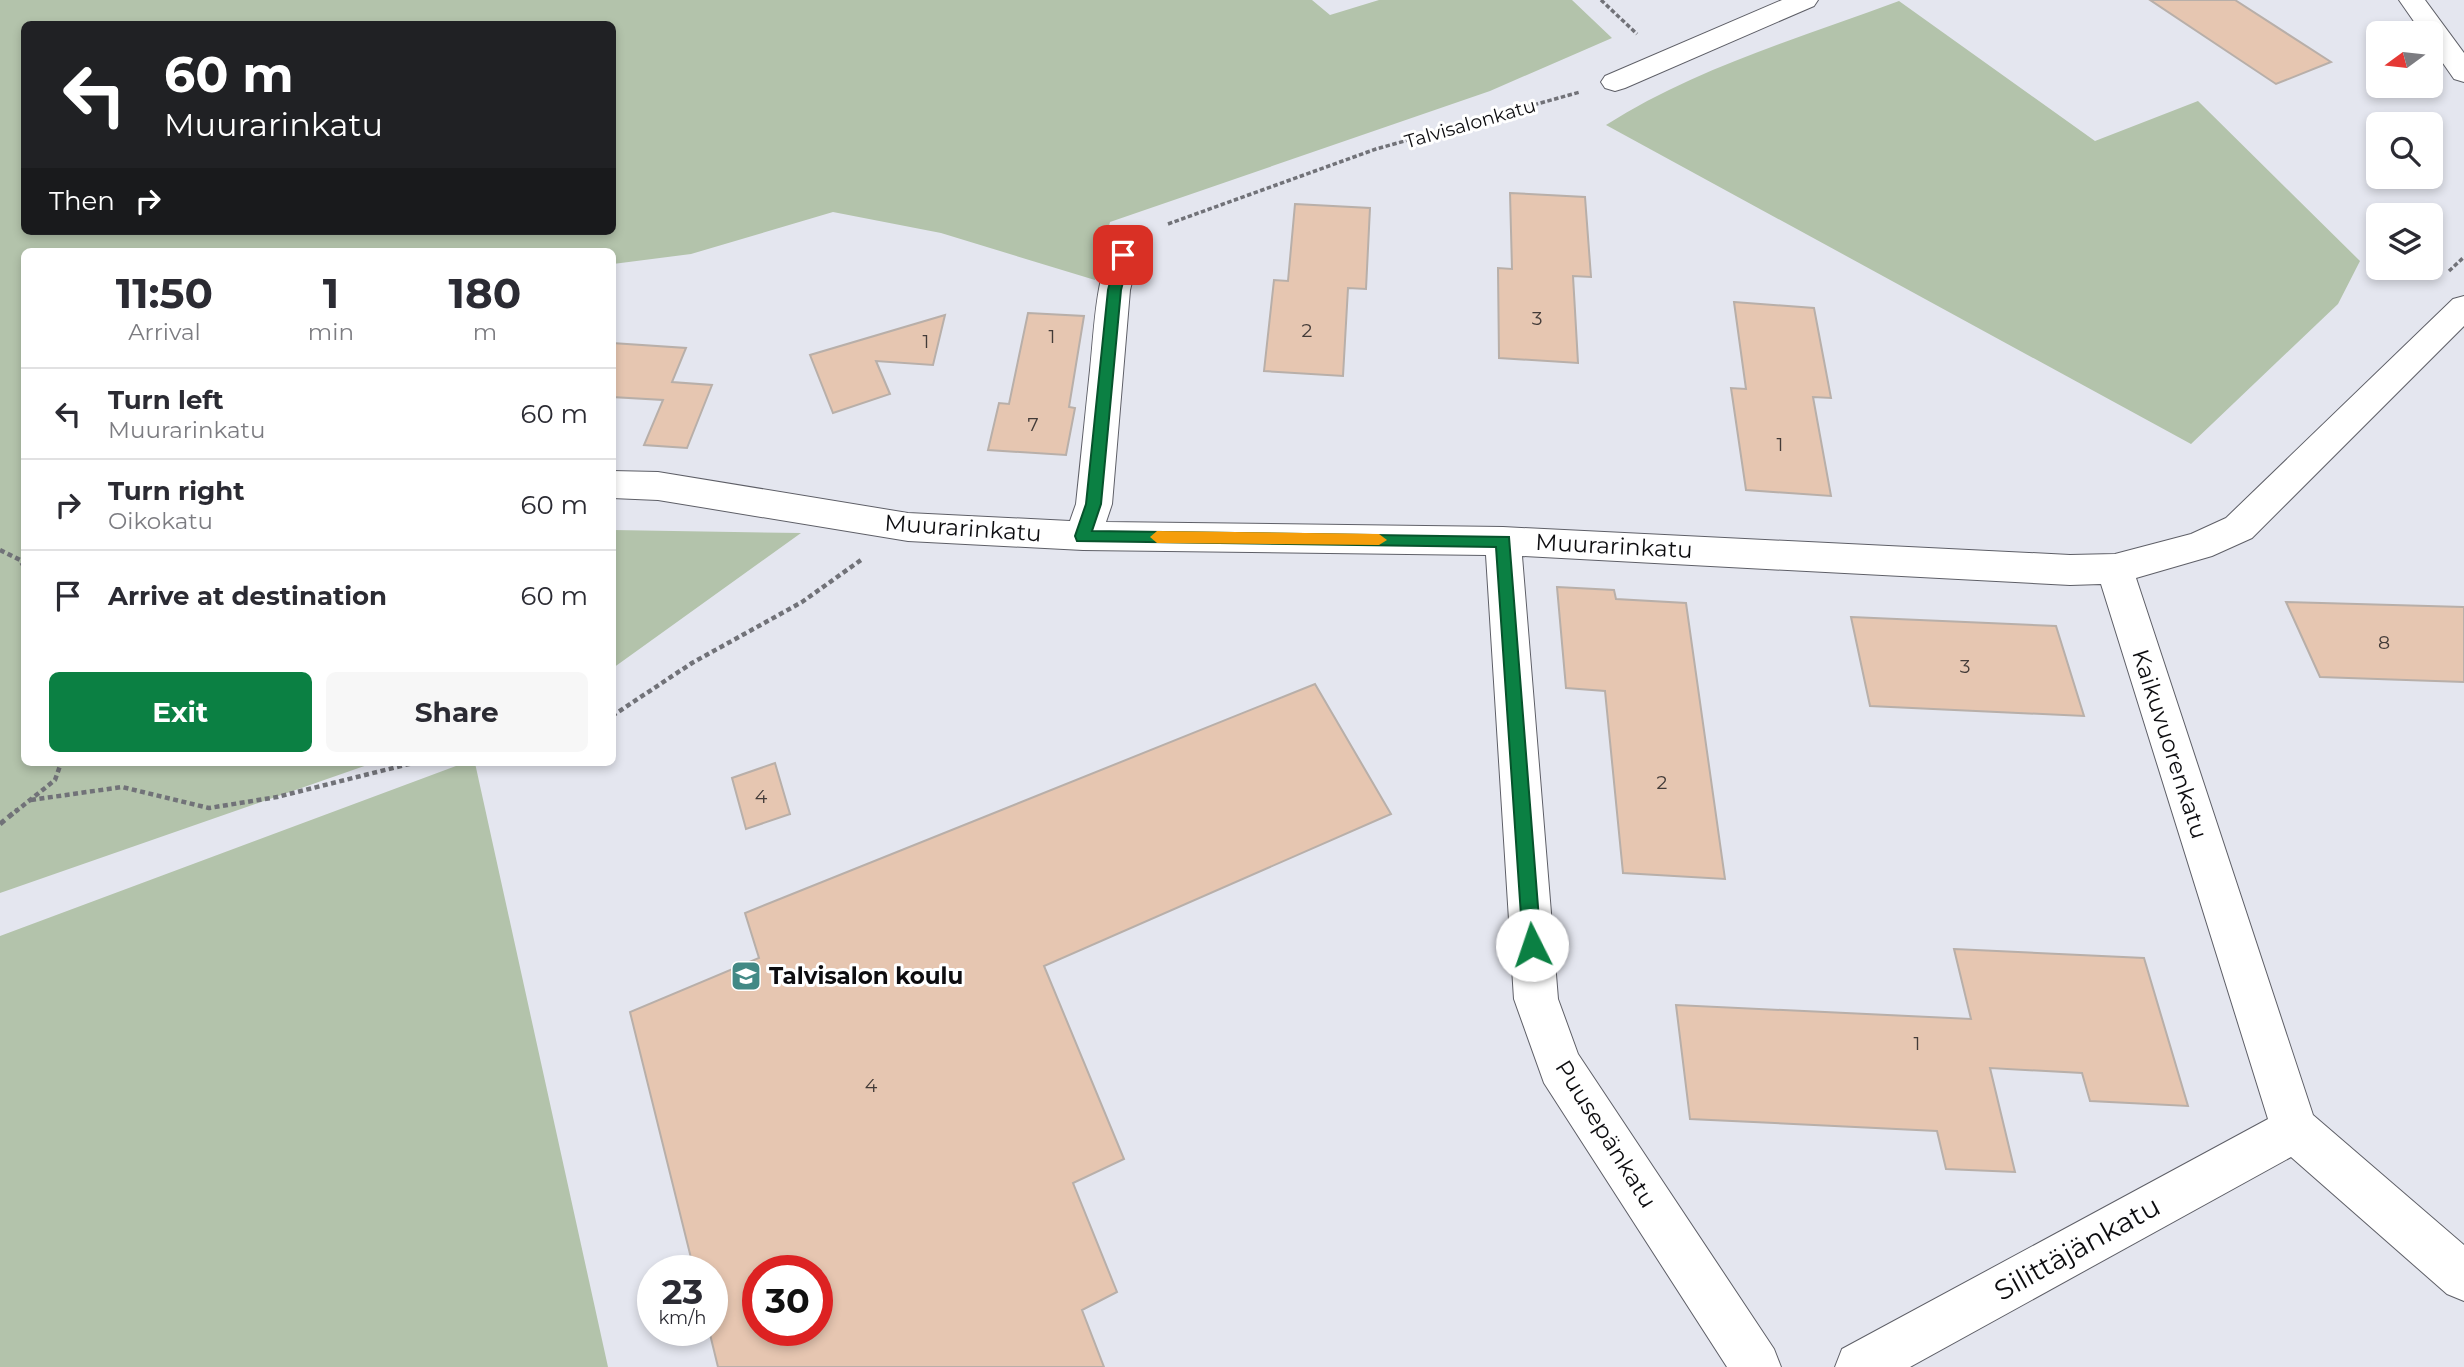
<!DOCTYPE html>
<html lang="en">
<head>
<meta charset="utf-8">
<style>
  body { margin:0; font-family:Montserrat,sans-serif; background:#f7f7f7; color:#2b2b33; height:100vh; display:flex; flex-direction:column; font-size:26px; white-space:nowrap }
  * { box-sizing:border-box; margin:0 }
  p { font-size:23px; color:#7c7c81 }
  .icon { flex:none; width:38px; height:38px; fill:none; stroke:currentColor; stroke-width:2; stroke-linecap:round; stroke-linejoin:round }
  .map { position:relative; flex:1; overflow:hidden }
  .panel { position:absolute; left:21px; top:248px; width:595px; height:518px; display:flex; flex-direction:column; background:#fff; border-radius:10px; box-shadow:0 4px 10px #0003 }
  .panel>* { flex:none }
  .top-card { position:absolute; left:21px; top:21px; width:595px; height:214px; border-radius:10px; box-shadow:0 4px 10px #0003; background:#202124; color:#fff; overflow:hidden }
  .needle { width:46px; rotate:255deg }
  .controls { position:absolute; left:2366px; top:21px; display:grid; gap:14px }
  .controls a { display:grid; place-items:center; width:77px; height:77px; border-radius:10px; background:#fff; box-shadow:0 4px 10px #0003; font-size:35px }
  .speed { position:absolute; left:637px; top:1255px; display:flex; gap:14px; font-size:35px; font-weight:700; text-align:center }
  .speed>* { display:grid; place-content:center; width:91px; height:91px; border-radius:50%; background:#fff; box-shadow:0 4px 10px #0003; line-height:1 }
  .speed small { font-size:18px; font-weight:400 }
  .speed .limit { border:10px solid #d22; background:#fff; color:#111 }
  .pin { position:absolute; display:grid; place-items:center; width:60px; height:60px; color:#fff; margin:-30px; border-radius:14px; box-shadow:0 4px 10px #0006 }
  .me { position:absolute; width:77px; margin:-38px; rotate:356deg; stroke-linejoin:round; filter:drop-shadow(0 0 5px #0008) }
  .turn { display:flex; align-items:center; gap:24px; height:147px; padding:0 28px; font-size:32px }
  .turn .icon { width:91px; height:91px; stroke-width:2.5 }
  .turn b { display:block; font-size:49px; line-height:60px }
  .then { display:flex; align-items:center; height:66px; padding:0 28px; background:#0003; gap:14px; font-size:26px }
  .eta { display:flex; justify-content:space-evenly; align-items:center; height:119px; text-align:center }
  .eta b { font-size:42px; font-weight:700; line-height:49px }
  .button { display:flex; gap:14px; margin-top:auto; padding:14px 28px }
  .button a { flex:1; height:80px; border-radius:10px; background:#0b8043; color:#fff; font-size:28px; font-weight:700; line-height:80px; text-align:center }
  .button a+a { background:#f7f7f7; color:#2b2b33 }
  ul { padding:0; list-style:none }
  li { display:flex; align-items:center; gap:21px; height:91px; padding:0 28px; border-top:2px solid #e1e1e2 }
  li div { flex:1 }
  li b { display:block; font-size:26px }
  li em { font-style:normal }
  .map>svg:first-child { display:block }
</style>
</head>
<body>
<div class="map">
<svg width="2464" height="1367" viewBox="0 0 2464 1367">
  <rect width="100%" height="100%" fill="#e4e6ef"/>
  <path fill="#b3c3ab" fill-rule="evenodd" d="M0,0H1312L1330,15L1379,0H1572L1612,38L1490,91L1110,222L1095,280L941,233L833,212L691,254L613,264L612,252H24V763H373L0,893ZM24,24H612V231H24Z
    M1899,1L2095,141L2198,101L2360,261L2338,304L2191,444L1606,125C1696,68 1800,38 1899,1Z
    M613,530L801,533L613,668Z
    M464,763H475L608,1367H0V936Z"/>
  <path fill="#e6c6b1" stroke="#b8afa9" stroke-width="2" fill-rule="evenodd" d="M2150,0H2235L2331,62L2276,84Z
    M1510,193L1585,197L1591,277L1573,276L1578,363L1499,358L1498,268L1512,269Z
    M1295,204L1370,208L1366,289L1348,288L1343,376L1264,371L1274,280L1288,281Z
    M1734,302L1814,308L1831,398L1813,397L1831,496L1746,490L1731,388L1746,389Z
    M1028,313L1084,316L1069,407L1075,408L1066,455L988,450L999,403L1009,404Z
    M945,315L933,365L876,361L890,394L833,413L810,355Z
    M612,343L686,348L672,382L712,385L687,448L644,445L663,400L612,397Z
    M1557,587L1614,590L1616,599L1686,603L1725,879L1623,873L1605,691L1566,688Z
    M2286,602L2464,607V682L2320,677Z
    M1851,617L2056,626L2084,716L1870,706Z
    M1315,684L1391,814L1044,966L1124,1159L1073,1183L1117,1292L1082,1310L1104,1367H718L709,1330H712V1270H694L630,1012L759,958L745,913ZM758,1270H817V1330H758Z
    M775,763L790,814L746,829L732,778Z
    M1954,949L2144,958L2188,1106L2090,1101L2082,1073L1990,1068L2015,1172L1946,1169L1937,1131L1690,1119L1676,1005L1971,1019Z"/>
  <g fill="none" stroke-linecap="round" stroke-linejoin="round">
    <g stroke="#5e5f67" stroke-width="2">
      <path id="street" d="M1782,0H1818L1814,6L1625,88L1615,91L1605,88L1601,82L1605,76Z
        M2399,0H2425L2464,53V82L2454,79L2431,46V33H2422Z
        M1131,227L1142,230L1146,237L1139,255L1130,290L1112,504L1106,522L1503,527L2070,555L2115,554L2191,534L2226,518L2453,299L2464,296V326L2252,538L2212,556L2136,578L2313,1115L2464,1245V1301L2447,1294L2291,1157L1910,1367H1835L1842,1349L2268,1119L2101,584L2070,585L1522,556L1558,999L1578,1054L1774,1349L1781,1367H1727L1544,1083L1514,999L1486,555L1083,550L908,541L658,500L612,498V471L658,472L908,513L1070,521L1076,504C1081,459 1085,415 1090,370C1095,323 1095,271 1120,230Z"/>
    </g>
    <path stroke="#717278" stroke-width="3.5" stroke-dasharray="4.5 2.5" stroke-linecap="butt" d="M1601,0L1637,34
      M1168,224L1376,149L1580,92
      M2449,271L2464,257"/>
    <path stroke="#717278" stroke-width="4.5" stroke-dasharray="5 3.5" stroke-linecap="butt" d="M0,550L20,560L24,567
      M612,716L692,663L802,602L861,560
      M31,800L122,787L209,808L277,797L413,763
      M15,812L55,780L61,763"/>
    <path stroke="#717278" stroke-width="5" stroke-dasharray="6 4.5" stroke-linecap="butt" d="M0,824L17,810"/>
    <use href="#street" fill="#fff" fill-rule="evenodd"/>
  </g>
  <path fill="#0b8043" stroke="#07532c" stroke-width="2" d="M1123,251L1130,255L1121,290L1101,504L1092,531L1509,537L1541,945L1538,951L1532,953L1526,951L1523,945L1496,547L1077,541L1075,536L1086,504L1108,290L1117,255Z"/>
  <path fill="#f59e0b" d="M1157,531L1379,534L1387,540L1379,545L1157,543L1150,537Z"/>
  <defs>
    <g id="school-square" transform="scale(1.575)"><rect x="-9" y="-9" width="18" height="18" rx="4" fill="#428985" stroke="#fff"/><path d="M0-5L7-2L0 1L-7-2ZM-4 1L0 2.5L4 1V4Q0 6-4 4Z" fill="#fff"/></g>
  </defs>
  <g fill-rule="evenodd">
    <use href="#school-square" x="746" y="976"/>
  </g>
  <g text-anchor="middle" stroke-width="6" stroke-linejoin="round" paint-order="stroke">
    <g font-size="19" fill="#0d0d10" stroke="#fff">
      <text transform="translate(1470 123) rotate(-16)" y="7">Talvisalonkatu</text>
    </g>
    <g font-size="19" fill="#433b38">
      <text x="1537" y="325">3</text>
      <text x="1307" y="337">2</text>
      <text x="1052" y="343">1</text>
      <text x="926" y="348">1</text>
      <text x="1033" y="431">7</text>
      <text x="1780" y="451">1</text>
      <text x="2384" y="649">8</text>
      <text x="1965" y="673">3</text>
      <text x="1662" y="789">2</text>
      <text x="761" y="803">4</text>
      <text x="1917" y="1050">1</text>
      <text x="871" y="1092">4</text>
    </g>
    <g font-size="23" fill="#0d0d10" stroke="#fff">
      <text transform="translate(963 528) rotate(4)" y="8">Muurarinkatu</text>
      <text transform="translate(1614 546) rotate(3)" y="8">Muurarinkatu</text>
      <text transform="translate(2170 744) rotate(72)" y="8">Kaikuvuorenkatu</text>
      <text transform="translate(1606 1134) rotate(58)" y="8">Puusepänkatu</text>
    </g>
    <g font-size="23" font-weight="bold" fill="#0d0d10" stroke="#fff" text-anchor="start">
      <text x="769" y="984">Talvisalon koulu</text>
    </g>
    <g font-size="28" fill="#0d0d10" stroke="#fff">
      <text transform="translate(2077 1248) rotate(-29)" y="10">Silittäjänkatu</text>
    </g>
  </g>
</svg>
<div class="controls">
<a><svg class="needle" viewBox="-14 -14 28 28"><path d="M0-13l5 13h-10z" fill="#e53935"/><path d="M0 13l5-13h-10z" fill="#7c7c81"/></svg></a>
<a><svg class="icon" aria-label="search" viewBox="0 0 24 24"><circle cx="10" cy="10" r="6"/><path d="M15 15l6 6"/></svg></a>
<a><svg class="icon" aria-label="layers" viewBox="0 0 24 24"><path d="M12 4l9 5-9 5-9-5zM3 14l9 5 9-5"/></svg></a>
</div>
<div class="speed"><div>23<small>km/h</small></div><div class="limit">30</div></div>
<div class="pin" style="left:1123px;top:255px;background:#d93025"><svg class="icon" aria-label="arrive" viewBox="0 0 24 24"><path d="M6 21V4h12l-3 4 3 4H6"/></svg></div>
<svg class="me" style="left:1532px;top:945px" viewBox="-20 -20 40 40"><circle r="19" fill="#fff"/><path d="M0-13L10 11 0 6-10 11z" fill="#0b8043"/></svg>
<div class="top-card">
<div class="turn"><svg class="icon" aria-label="left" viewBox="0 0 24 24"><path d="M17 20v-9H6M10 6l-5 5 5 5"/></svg><div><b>60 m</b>Muurarinkatu</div></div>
<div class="then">Then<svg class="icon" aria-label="right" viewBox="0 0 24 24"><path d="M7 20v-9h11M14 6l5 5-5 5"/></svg></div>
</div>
<section class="panel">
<div class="eta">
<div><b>11:50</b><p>Arrival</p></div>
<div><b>1</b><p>min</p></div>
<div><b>180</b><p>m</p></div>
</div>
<ul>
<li><svg class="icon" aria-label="left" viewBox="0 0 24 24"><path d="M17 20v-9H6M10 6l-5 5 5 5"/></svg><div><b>Turn left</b><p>Muurarinkatu</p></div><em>60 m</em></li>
<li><svg class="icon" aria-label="right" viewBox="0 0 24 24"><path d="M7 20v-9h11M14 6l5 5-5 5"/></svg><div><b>Turn right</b><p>Oikokatu</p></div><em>60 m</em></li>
<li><svg class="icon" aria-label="arrive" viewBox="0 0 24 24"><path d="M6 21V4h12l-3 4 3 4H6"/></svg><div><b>Arrive at destination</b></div><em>60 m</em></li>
</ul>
<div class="button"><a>Exit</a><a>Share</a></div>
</section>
</div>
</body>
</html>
